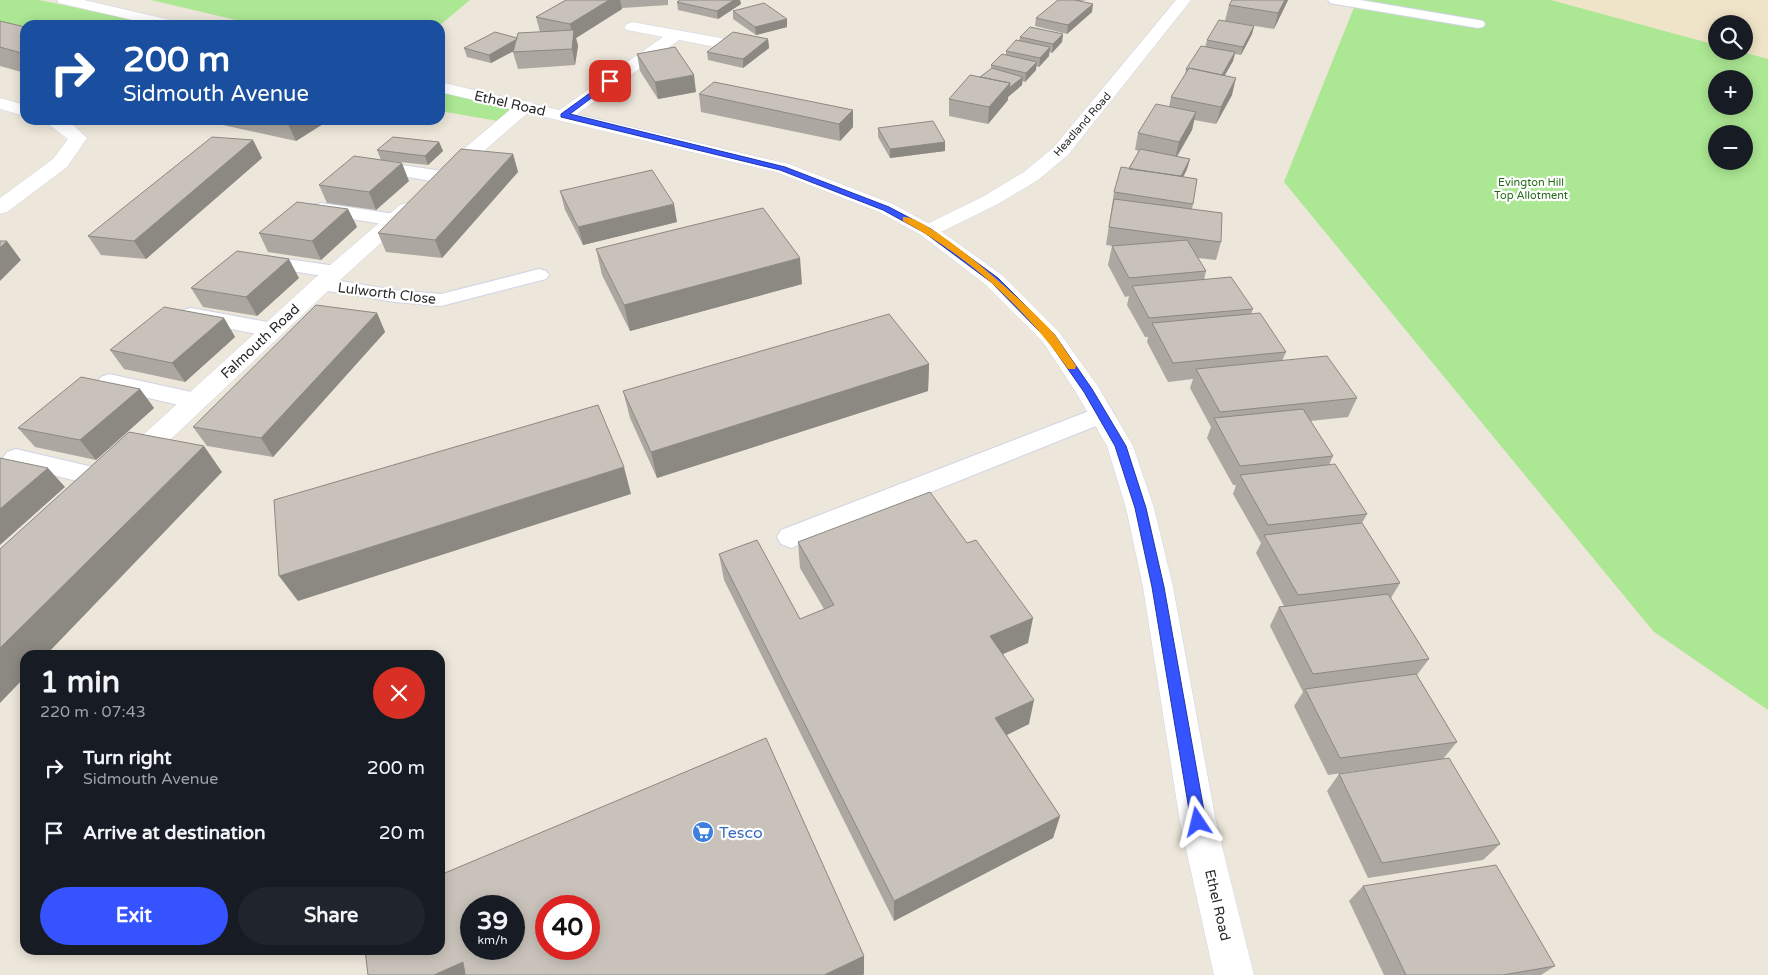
<!DOCTYPE html>
<html lang="en">
<head>
<meta charset="utf-8">
<style>
  body { margin:0; font-family:"Varela Round",sans-serif; background:#20242c; color:#f1f3f6; height:100vh; display:flex; flex-direction:column; font-size:19px; white-space:nowrap }
  * { box-sizing:border-box; margin:0 }
  p { font-size:16px; color:#9ea1a6 }
  .icon { flex:none; width:28px; height:28px; fill:none; stroke:currentColor; stroke-width:2; stroke-linecap:round; stroke-linejoin:round }
  .map { position:relative; flex:1; overflow:hidden }
  .drawer { position:absolute; left:20px; top:650px; width:425px; height:305px; display:flex; flex-direction:column; background:#171b24; border-radius:15px; box-shadow:0 2px 12px #0003 }
  .drawer>* { flex:none }
  .top-card { position:absolute; left:20px; top:20px; width:425px; height:105px; border-radius:15px; box-shadow:0 2px 12px #0003; background:#1a4fa0; color:#fff; overflow:hidden }
  .tools { position:absolute; left:1708px; top:15px; display:grid; gap:10px }
  .tools a { display:grid; place-items:center; width:45px; height:45px; border-radius:50%; background:#171b24; box-shadow:0 2px 12px #0003; font-size:25px }
  .speed { position:absolute; left:460px; top:895px; display:flex; gap:10px; font-size:25px; font-weight:700; text-align:center }
  .speed>* { display:grid; place-content:center; width:65px; height:65px; border-radius:50%; background:#171b24; box-shadow:0 2px 12px #0003; line-height:1 }
  .speed small { font-size:12px; font-weight:400 }
  .speed .limit { border:8px solid #d22; background:#fff; color:#111 }
  .pin { position:absolute; display:grid; place-items:center; width:42px; height:42px; color:#fff; margin:-21px; border-radius:10px; box-shadow:0 2px 8px #0006 }
  .me { position:absolute; width:55px; margin:-28px; rotate:350deg; stroke-linejoin:round; filter:drop-shadow(0 0 4px #0008) }
  .turn { display:flex; align-items:center; gap:18px; height:105px; padding:0 20px; font-size:22px }
  .turn .icon { width:65px; height:65px; stroke-width:2.5 }
  .turn b { display:block; font-size:35px; line-height:42px }
  .round { display:grid; place-items:center; flex:none; width:52px; height:52px; border-radius:26px; background:#20242c }
  .head { display:flex; align-items:center; justify-content:space-between; height:85px; padding:0 20px }
  h1 { font-size:30px; font-weight:800; line-height:38px }
  .cta { display:flex; gap:10px; margin-top:auto; padding:10px 20px }
  .cta a { flex:1; height:58px; border-radius:30px; background:#3553ff; color:#fff; font-size:20px; font-weight:800; line-height:58px; text-align:center }
  .cta a+a { background:#20242c; color:#f1f3f6 }
  ul { padding:0; list-style:none }
  li { display:flex; align-items:center; gap:15px; height:65px; padding:0 20px }
  li div { flex:1 }
  li b { display:block; font-size:19px }
  li em { font-style:normal }
  .map>svg:first-child { display:block }
</style>
</head>
<body>
<div class="map">
<svg width="1768" height="975" viewBox="0 0 1768 975">
  <rect width="100%" height="100%" fill="#ede6da"/>
  <path fill="#f0e4c8" d="M1551,0H1768V59L1739,51H1744V24H1716V45Z"/>
  <path fill="#ace793" fill-rule="evenodd" d="M0,0H39L157,25H25V40L0,36Z
    M151,0H470L440,25H257Z
    M1357,0H1551L1716,45V51H1739L1768,59V710L1653,631L1284,182ZM1716,79H1744V106H1716ZM1716,134H1744V161H1716Z
    M440,87L525,106L504,122L440,111Z"/>
  <g fill="none" stroke-linecap="round" stroke-linejoin="round">
    <g stroke="#d0d3e4" stroke-width="2">
      <path id="service" d="M1328,0H1360L1478,20L1483,21L1485,24L1483,27L1478,28L1335,4L1330,3Z
        M373,161L443,171L450,173L452,177L450,181L443,183L367,170L364,166L367,162Z
        M321,203L395,214L402,216L405,220L402,224L395,226L314,213L311,209L314,205Z
        M259,255L336,266L343,268L346,272L343,276L336,278L252,265L249,261L252,257Z
        M539,269L546,271L549,275L546,279L441,306L395,302L322,290L315,288L311,284L315,280L322,278L395,290L441,294Z
        M191,308L273,323L281,325L284,330L281,335L273,337L183,320L180,315L183,310Z
        M109,374L196,393L205,395L208,401L205,407L196,409L101,387L97,382L101,377Z
        M1102,406L1111,408L1114,414L1111,420L791,548L781,544L777,537L781,530Z
        M16,449L110,471L119,473L123,480L119,487L110,489L7,464L3,458L7,452Z"/>
    </g>
    <g stroke="#d0d3e4" stroke-width="1">
      <path id="minor" d="M1176,0H1191L1068,155L1038,180L998,204L935,235L928,237L921,235L918,231L921,227L984,196L1024,172L1054,147Z
        M632,22L721,38L727,40L729,43L727,46L721,48L679,40L570,119L564,120L558,119L555,115L558,111L663,37L627,30L624,27L627,24Z
        M0,98L25,105V116L0,109Z
        M525,101L531,102L534,106L531,110L452,179L445,181L438,179L435,175L438,171L519,102Z
        M43,120H68L87,138L67,167L7,212L0,214V198L53,159L68,139Z
        M407,203L414,205L417,209L414,213L330,289L139,469L130,472L121,469L117,462L121,455L314,279L400,205Z"/>
    </g>
    <g stroke="#d0d3e4" stroke-width="1">
      <path id="tertiary" d="M57,0H84L179,22L182,25H154L59,3Z
        M440,82L789,164L893,204L935,227L1002,275L1059,332L1097,385L1133,446L1154,508L1173,587L1216,822L1254,975H1214L1180,822L1143,587L1126,508L1107,446L1077,394L1043,342L986,285L921,235L879,212L776,172L440,92Z"/>
    </g>
    <use href="#service" fill="#fff" fill-rule="evenodd"/>
    <use href="#minor" fill="#fff" fill-rule="evenodd"/>
    <use href="#tertiary" fill="#fff" fill-rule="evenodd"/>
  </g>
  <path fill="#aca7a0" d="M566,0H668V5L622,8V9L576,38L578,46L575,65L518,69L513,52L514,51L491,63L467,57L464,48L517,38L540,32L536,17Z
    M680,0H740L741,4L718,19L678,10L677,2Z
    M1058,0H1088L1080,1L1092,12L1067,34L1035,26L1036,18Z
    M1288,0L1274,29L1225,21L1229,5Z
    M733,11L787,19V27L756,35L733,19Z
    M0,21L25,27V73L0,66Z
    M1254,26L1252,34L1241,55L1235,54L1233,61L1225,75L1232,95L1216,124L1194,120L1192,130L1177,157L1190,159L1187,169L1183,177L1193,204L1192,209L1221,242L1216,260L1198,258L1206,271L1204,280L1253,309L1251,314L1286,352L1282,361L1357,398L1348,417L1310,421L1333,456L1329,465L1367,514L1362,523L1400,583L1391,598L1429,659L1417,675L1457,742L1443,759L1328,775L1294,706L1303,692L1270,626L1279,607L1284,606L1256,553L1261,543L1233,494L1236,485H1233L1207,438L1211,427L1190,388L1193,379L1168,382L1147,342L1148,337H1145L1127,305L1129,296L1125,297L1108,265L1112,246H1113L1106,245L1114,192L1139,151L1135,150L1138,133L1169,107L1171,97L1185,75L1186,69L1205,47L1207,40Z
    M1063,34L1062,42L1052,53L1049,52V56L1039,67L1036,66V70L1025,82L1022,81V85L1008,97V100L988,124L949,116V99L991,69V65L1006,55V51L1019,41L1020,37Z
    M768,39L769,48L743,68L708,60L707,52Z
    M637,54L696,92L658,99L640,71Z
    M699,94L853,110V127L840,141L701,112Z
    M200,120H321L323,124L296,141Z
    M878,128L945,142V151L890,158L878,137Z
    M253,140L262,158L146,259L101,255L88,236Z
    M439,142L443,151L428,165L381,160L377,150Z
    M513,154L518,172L442,258L386,252L378,233Z
    M409,181L376,210L327,203L319,185Z
    M560,191L677,222L583,245L565,210Z
    M348,209L357,227L321,260L268,252L259,233Z
    M596,249L802,284L630,331L602,275Z
    M299,278L257,316L203,307L191,288Z
    M377,313L385,332L273,457L207,446L193,427Z
    M224,318L235,337L185,382L124,369L110,350Z
    M929,364L928,391L657,478L630,418L623,391Z
    M140,389L154,408L96,460L35,447L18,428Z
    M798,542L1028,643L1003,654L1029,724L1007,735L1060,816L1053,838L894,921L724,580L719,554L800,619L824,609L800,568Z
    M1339,774L1500,844L1483,860L1368,878L1327,791Z
    M1363,886L1555,966L1541,975H1384L1349,901Z"/>
  <path fill="#8c8882" d="M609,0H620L622,9L576,38L578,46L575,65L572,49L573,38L570,24Z
    M734,0H740L741,4L718,19L717,11Z
    M1285,0H1288L1274,29L1278,13Z
    M1093,4L1092,12L1067,34L1068,25Z
    M787,19V27L756,35L755,27Z
    M1254,26L1252,34L1241,55L1243,47Z
    M1063,34L1062,42L1052,53L1053,44Z
    M519,38L521,47L491,63L489,55Z
    M768,39L769,48L743,68V59Z
    M1050,47L1049,56L1039,67L1040,58Z
    M1235,52L1233,61L1219,85L1222,76Z
    M1037,62L1036,70L1025,82L1026,73Z
    M694,75L696,92L658,99L655,82Z
    M1023,77L1022,85L1008,97V100L988,124L989,107L1010,83Z
    M1236,78L1232,95L1216,124L1221,107Z
    M853,110V127L840,141L839,124Z
    M1196,112L1192,130L1175,159L1179,142Z
    M294,120H321L323,124L296,141L288,124Z
    M253,140L262,158L146,259L134,241Z
    M439,142L443,151L428,165L425,156Z
    M945,142V151L890,158V149Z
    M513,154L518,172L442,258L435,240Z
    M1190,159L1187,169L1176,192L1178,183Z
    M402,163L409,181L376,210L369,192Z
    M674,204L677,222L583,245L578,227Z
    M348,209L357,227L321,260L312,241Z
    M7,241L21,260L0,281V248Z
    M800,258L802,284L630,331L624,305Z
    M289,259L299,278L257,316L246,297Z
    M377,313L385,332L273,457L261,438Z
    M224,318L235,337L185,382L172,363Z
    M929,364L928,391L657,478L651,452Z
    M140,389L154,408L96,460L80,440Z
    M204,446L222,472L46,655H25V677L0,703V648Z
    M624,467L631,494L298,601L279,576Z
    M48,468L65,487L0,545V509Z
    M1033,618L1028,643L987,661L990,636Z
    M1034,700L1029,724L992,742L995,718Z
    M1060,816L1053,838L894,921V901Z
    M864,956V974L863,975H824Z
    M463,962L475,975H434Z"/>
  <path fill="#c8c2ba" stroke="#8c8882" fill-rule="evenodd" d="M566,0H609L570,24L536,17Z
    M680,0H734L717,11L677,2Z
    M1058,0H1075L1093,4L1068,25L1036,18Z
    M1232,0H1285L1278,13L1229,5Z
    M764,3L787,19L755,27L733,11Z
    M1219,20L1254,26L1243,47L1207,40Z
    M0,21L25,27V54L0,47Z
    M1030,27L1063,34L1053,44L1020,37Z
    M574,30L572,49L513,52L518,33Z
    M495,32L517,38V39L489,55L464,48Z
    M733,32L768,39L743,59L707,52Z
    M1016,40L1050,47L1040,58L1006,51Z
    M1201,46L1235,52L1222,75L1189,68L1188,70L1186,69Z
    M675,47L694,75L655,82L637,54Z
    M1002,54L1037,62L1026,73L991,65Z
    M992,68L1023,77L1009,88L1010,83L980,77Z
    M1189,68L1236,78L1221,107L1171,97Z
    M970,75L1010,83L989,107L949,99Z
    M714,82L853,110L839,124L699,94Z
    M1156,104L1196,112L1179,142L1138,133Z
    M271,120H294L288,124Z
    M933,121L945,142L890,149L878,128Z
    M212,137L253,140L134,241L88,236Z
    M393,137L439,142L425,156L377,150Z
    M461,149L513,154L435,240L378,233Z
    M1140,149L1190,159L1181,176L1129,169Z
    M354,156L402,163L369,192L319,185Z
    M1121,167L1197,179L1193,204L1114,192Z
    M652,170L674,204L578,227L560,191Z
    M1114,199L1222,213L1221,242L1109,227Z
    M297,202L348,209L312,241L259,233Z
    M763,208L800,258L624,305L596,249Z
    M1187,240L1206,271L1129,278L1112,246Z
    M0,241H7L0,248Z
    M237,251L289,259L246,297L191,288Z
    M1231,277L1253,309L1149,318L1132,286Z
    M316,305L377,313L261,438L193,427Z
    M164,307L224,318L172,363L110,350Z
    M1260,313L1286,352L1173,363L1152,323Z
    M889,314L929,364L651,452L623,391Z
    M1327,356L1357,398L1220,412L1196,369Z
    M81,377L140,389L80,440L18,428Z
    M598,405L624,467L279,576L274,500Z
    M1303,409L1333,456L1240,466L1214,418Z
    M129,432L204,446L0,648V549Z
    M0,458L48,468L0,509Z
    M1335,464L1367,514L1268,525L1240,475Z
    M930,492L967,543L976,540L1033,618L990,636L1034,700L995,718L1060,816L894,901L719,554L757,540L800,619L834,605L798,542Z
    M1362,523L1400,583L1298,595L1264,535Z
    M1388,594L1429,659L1313,674L1279,607Z
    M1416,674L1457,742L1340,758L1305,689Z
    M766,738L864,956L824,975H465L463,962L434,975H368L365,950H440V875ZM471,906H514V949H471ZM546,906H589V949H546Z
    M1449,758L1500,844L1382,863L1339,774Z
    M1496,865L1555,966L1503,975H1406L1363,886Z"/>
  <path fill="#3553ff" stroke="#2236a6" d="M608,80L614,81L570,114L785,167L889,207L931,229L998,278L1054,334L1092,389L1126,446L1146,508L1164,587L1206,822L1204,827L1198,829L1193,827L1191,822L1152,587L1135,508L1115,446L1084,392L1047,339L991,282L925,233L883,210L780,170L561,117V114Z"/>
  <path fill="#f59e0b" d="M903,217C928,214 1037,313 1055,335C1062,345 1069,356 1076,366L1075,369H1068C1026,308 968,256 903,221Z"/>
  <defs>
    <g id="supermarket-disc" transform="scale(1.125)"><circle r="9.5" fill="#3f7fe0" stroke="#fff"/><path d="M-6-5.5h2.5l.6 2H6L4.5 2H-2.5L-4.4-4H-6ZM-1.5 3.2a1.3 1.3 0 1 0 .1 0ZM3 3.2a1.3 1.3 0 1 0 .1 0Z" fill="#fff"/></g>
  </defs>
  <g fill-rule="evenodd">
    <use href="#supermarket-disc" x="703" y="832"/>
  </g>
  <g text-anchor="middle" stroke-width="4.5" stroke-linejoin="round" paint-order="stroke">
    <g font-size="11" fill="#2a2a2a" stroke="#fff">
      <text transform="translate(1082 124) rotate(-49)" y="4">Headland Road</text>
    </g>
    <g font-size="11" fill="#246b15" stroke="#fff">
      <text x="1531" y="186">Evington Hill<tspan x="1531" dy="13">Top Allotment</tspan></text>
    </g>
    <g font-size="14" fill="#2a2a2a" stroke="#fff">
      <text transform="translate(510 103) rotate(13)" y="5">Ethel Road</text>
      <text transform="translate(387 293) rotate(7)" y="5">Lulworth Close</text>
      <text transform="translate(260 341) rotate(-43)" y="5">Falmouth Road</text>
      <text transform="translate(1218 905) rotate(77)" y="5">Ethel Road</text>
    </g>
    <g font-size="16" fill="#366cbe" stroke="#fff" text-anchor="start">
      <text x="719" y="838">Tesco</text>
    </g>
  </g>
</svg>
<div class="tools">
<a><svg class="icon" aria-label="search" viewBox="0 0 24 24"><circle cx="10" cy="10" r="6"/><path d="M15 15l6 6"/></svg></a>
<a>+</a>
<a>−</a>
</div>
<div class="speed"><div>39<small>km/h</small></div><div class="limit">40</div></div>
<div class="pin" style="left:610px;top:81px;background:#d93025"><svg class="icon" aria-label="arrive" viewBox="0 0 24 24"><path d="M6 21V4h12l-3 4 3 4H6"/></svg></div>
<svg class="me" style="left:1198px;top:822px" viewBox="-20 -20 40 40"><path d="M0-17L14 15 0 8-14 15z" fill="#3553ff" stroke="#fff" stroke-width="4"/></svg>
<div class="top-card">
<div class="turn"><svg class="icon" aria-label="right" viewBox="0 0 24 24"><path d="M7 20v-9h11M14 6l5 5-5 5"/></svg><div><b>200 m</b>Sidmouth Avenue</div></div>
</div>
<section class="drawer">
<div class="head"><div><h1>1 min</h1><p>220 m · 07:43</p></div><a class="round" style="background:#d93025;color:#fff"><svg class="icon" aria-label="close" viewBox="0 0 24 24"><path d="M6 6l12 12M18 6L6 18"/></svg></a></div>
<ul>
<li><svg class="icon" aria-label="right" viewBox="0 0 24 24"><path d="M7 20v-9h11M14 6l5 5-5 5"/></svg><div><b>Turn right</b><p>Sidmouth Avenue</p></div><em>200 m</em></li>
<li><svg class="icon" aria-label="arrive" viewBox="0 0 24 24"><path d="M6 21V4h12l-3 4 3 4H6"/></svg><div><b>Arrive at destination</b></div><em>20 m</em></li>
</ul>
<div class="cta"><a>Exit</a><a>Share</a></div>
</section>
</div>
</body>
</html>
